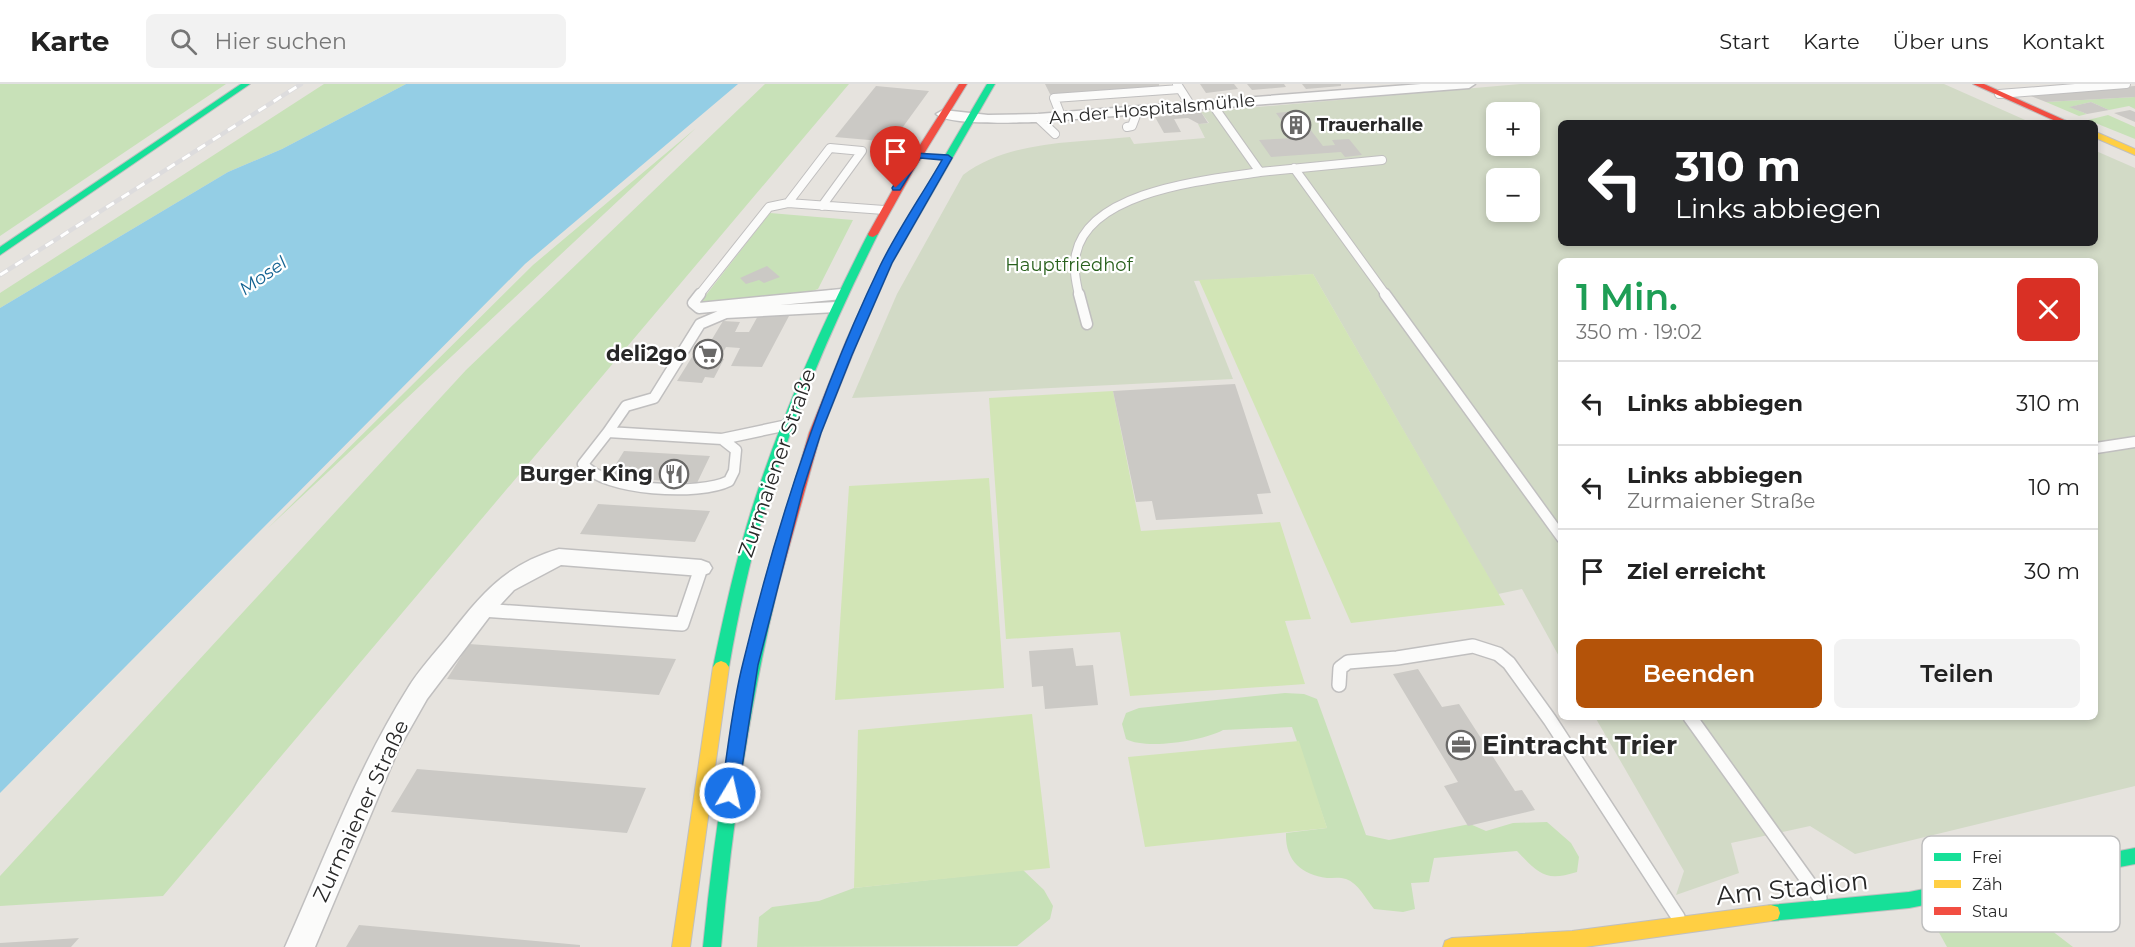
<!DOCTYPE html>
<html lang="de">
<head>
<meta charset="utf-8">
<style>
  body { margin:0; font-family:Montserrat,sans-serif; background:#f2f2f2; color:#222; height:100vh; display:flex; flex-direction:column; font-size:22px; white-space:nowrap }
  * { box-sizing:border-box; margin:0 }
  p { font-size:20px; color:#767676 }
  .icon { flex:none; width:33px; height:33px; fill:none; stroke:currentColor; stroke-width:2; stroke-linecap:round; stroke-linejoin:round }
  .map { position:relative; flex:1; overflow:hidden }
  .sheet { position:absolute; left:1558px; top:174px; width:540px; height:462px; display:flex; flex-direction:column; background:#fff; border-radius:9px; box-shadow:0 3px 9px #0003 }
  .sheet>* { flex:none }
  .top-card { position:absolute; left:1558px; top:36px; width:540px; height:126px; border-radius:9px; box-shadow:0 3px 9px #0003; background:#202124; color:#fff; overflow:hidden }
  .buttons { position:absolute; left:1486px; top:18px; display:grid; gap:12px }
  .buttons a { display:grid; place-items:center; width:54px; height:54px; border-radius:9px; background:#fff; box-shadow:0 3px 9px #0003; font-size:30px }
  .pin { position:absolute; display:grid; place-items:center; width:51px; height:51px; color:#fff; margin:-62px -26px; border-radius:50% 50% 50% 0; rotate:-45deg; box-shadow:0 0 6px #0007 }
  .pin .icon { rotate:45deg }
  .me { position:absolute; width:66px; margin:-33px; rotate:9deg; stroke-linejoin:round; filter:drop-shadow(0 0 4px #0008) }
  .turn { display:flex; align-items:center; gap:21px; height:126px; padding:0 18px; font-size:27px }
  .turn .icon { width:78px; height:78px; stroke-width:2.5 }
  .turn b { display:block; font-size:42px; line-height:51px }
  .round { display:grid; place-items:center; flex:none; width:63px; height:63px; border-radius:9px; background:#f2f2f2 }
  .overview { display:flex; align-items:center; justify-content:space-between; height:102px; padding:0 18px }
  h1 { font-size:36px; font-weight:600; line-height:45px; color:#1e9e55 }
  .button { display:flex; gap:12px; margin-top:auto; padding:12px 18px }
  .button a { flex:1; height:69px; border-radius:9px; background:#b45309; color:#fff; font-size:24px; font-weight:600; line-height:69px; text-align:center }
  .button a+a { background:#f2f2f2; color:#222 }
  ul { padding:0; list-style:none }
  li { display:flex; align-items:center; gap:18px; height:84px; padding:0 18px; border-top:2px solid #e0e0e0 }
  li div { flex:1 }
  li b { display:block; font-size:22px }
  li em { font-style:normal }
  header { display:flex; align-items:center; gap:36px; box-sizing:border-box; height:84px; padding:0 30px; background:#fff; border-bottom:2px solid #e0e0e0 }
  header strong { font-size:28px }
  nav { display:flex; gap:33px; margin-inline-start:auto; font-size:21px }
  .search { width:420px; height:54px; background:#f2f2f2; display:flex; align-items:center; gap:15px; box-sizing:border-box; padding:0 21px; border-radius:9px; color:#767676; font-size:22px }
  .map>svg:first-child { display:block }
</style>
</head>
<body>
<header>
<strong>Karte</strong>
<div class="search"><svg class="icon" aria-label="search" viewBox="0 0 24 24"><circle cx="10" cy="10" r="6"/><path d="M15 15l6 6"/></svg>Hier suchen</div>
<nav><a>Start</a><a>Karte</a><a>Über uns</a><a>Kontakt</a></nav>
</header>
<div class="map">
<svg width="2135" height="863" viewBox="0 0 2135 863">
  <rect width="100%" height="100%" fill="#e6e3de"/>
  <path fill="#c8e1b8" d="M0,0H226L0,152Z
    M324,0H406L282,65L228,88L0,224V209Z
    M765,0H849L163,812L0,822V792L466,286Z
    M2135,13V25L2129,22L2109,26L2091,18L2070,23L2087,30L2079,32L2046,18Z
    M2108,31L2135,43V55L2088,36Z
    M696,44L267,445L533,181Z
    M770,129L853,136L818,205L804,210L699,220Z
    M1285,609L1304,610L1317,615L1366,751L1389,756L1470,740L1486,747L1513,739L1547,738L1571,759L1579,773L1577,788C1545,798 1539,790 1517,767L1434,774L1429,798L1411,799L1415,825L1403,828L1374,825C1366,815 1358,799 1346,795C1340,793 1333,794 1327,794C1301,791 1285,776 1286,749L1327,744L1292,643L1223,646C1203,657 1146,666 1126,655L1122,640L1126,629L1139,624Z
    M1023,786L1044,806L1053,822L1050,835L1017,862L757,863L759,833L772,823L819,817L854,804Z
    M1935,813L1975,823L2026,827L2073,863H1947L1925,823Z"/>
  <path fill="#d2dac6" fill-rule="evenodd" d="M1520,0H1944L2032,39H1562V159H2096V67L2135,84V702L1855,770L1810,742L1731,759L1739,789L1676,811L1684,787L1595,633H2096V177H1562L1561,576L1522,505L1498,510L1313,190L1194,197L1233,295L852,314L897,210L963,91C1009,56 1075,59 1130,53L1134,60L1205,54L1198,40L1209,39L1201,28ZM1497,28H1530V62H1497ZM1497,94H1530V128H1497Z"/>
  <path fill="#d2e5b6" d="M1313,190L1505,521L1351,539L1199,196Z
    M1113,307L1141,447L1280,438L1311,535L1285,537L1305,600L1130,612L1120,548L1006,555L989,314Z
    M989,394L1004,604L835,616L849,402Z
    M1032,630L1050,784L854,804L858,646Z
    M1299,657L1327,744L1145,763L1128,673Z"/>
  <path fill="#94cee5" d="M406,0H738L525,180L0,709V224L228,88L282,65Z"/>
  <path fill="#cbc9c5" d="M1045,0H1159V2L1050,10Z
    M1200,0H1234L1238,5L1206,9Z
    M1247,0H1284L1286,3L1252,6Z
    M1302,0H1341V2L1306,5Z
    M876,2L929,7L892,58L835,53Z
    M2135,2V13L2046,18L2026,10Z
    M2091,18L2109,26L2087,30L2069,23Z
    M2130,26L2135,28V38L2114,29Z
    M1296,27L1323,62L1335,61L1332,56L1349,55L1362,71L1345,73L1341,68L1271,73L1259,56L1294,54L1276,29Z
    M1201,28L1208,39L1199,40L1188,34L1174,35L1181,48L1164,49L1155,33Z
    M767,182L780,193L764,199L759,196L746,200L740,194Z
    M759,230L789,232L762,283L731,282L740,264L726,263L720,274L724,275L714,294L705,293L702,299L677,297L697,265H706L723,237L740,238L735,248H749Z
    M1235,300L1271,409L1257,410L1263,430L1156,436L1152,417L1136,418L1113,307Z
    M624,367L710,372L697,399L608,393Z
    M598,420L710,427L695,458L580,450Z
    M469,560L676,575L659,611L447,595Z
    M1073,564L1076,582L1093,581L1098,621L1045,625L1043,602L1032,603L1029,567Z
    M1418,585L1442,623L1459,620L1515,707L1522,706L1535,726L1468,742L1444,702L1458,698L1393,590Z
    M417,685L646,704L627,749L391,728Z
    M359,841L580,861V863H346Z
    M79,854L71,863H0V859Z"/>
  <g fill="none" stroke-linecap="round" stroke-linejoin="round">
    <g stroke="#c0bfbf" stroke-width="10">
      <path id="lane-far2" d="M1177,0L1191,22
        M1999,10L2126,0
        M1212,20L1260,88L1382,76
        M1061,32L1054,14L1180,5
        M1038,34L1055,50
        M1127,43L1132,42L1138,26
        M1294,84L1386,211
        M788,119L830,64L862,67L822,122
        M699,211L769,123L788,119L884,126
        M827,211L842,210
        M1079,211C1076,198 1073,184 1076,170C1089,106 1208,96 1260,88"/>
    </g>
    <g stroke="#c0bfbf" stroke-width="13">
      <path id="lane-far1" d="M700,210L693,219L699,224L842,210
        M1079,210L1087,240
        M1385,210L1562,454
        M783,342L722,355L608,348L626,322L654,314L700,240L726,229L836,223
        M608,348L583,380C604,407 700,412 729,397L734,387L736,366L722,355
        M2096,364L2135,358
        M698,492L701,484"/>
    </g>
    <g stroke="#c0bfbf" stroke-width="16">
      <path id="lane" d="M482,526L682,540L699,490
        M1339,601L1340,584L1348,578L1397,574L1473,562L1498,570L1509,579L1550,636L1678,833
        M1690,633L1820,814"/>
    </g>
    <g stroke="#c0bfbf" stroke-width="3">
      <path id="street" d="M1421,0H1475L1469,4L1038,38C1018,38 949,42 936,30L943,26L988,31L1038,30Z
        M559,465L701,476L709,479L712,484L709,489L701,492L561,481L514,506L490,532L427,615L398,666L315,863H285C324,776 357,685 408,604C419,586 434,570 447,554C481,511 504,481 559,465Z"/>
    </g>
    <g stroke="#c0bfbf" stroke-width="2">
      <path id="fast" d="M241,0H250L0,171V163Z
        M987,0H995L892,179L858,257L852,260L848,259L846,257L882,179Z
        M873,147L878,150C835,236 797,323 768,415C751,470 739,526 729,583L726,587L721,589L716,587L713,583C725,526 737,470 755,415C785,323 824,236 868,150Z
        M771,498L776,499L778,503C749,622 732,741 721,863H703C715,741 733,621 764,503L766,499Z
        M2135,764V780L1909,824L1771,837L1764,835L1762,829L1764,823L1771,821L1909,808Z"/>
    </g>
    <g stroke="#c0bfbf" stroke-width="2">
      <path id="slow" d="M2096,48L2135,65V71L2096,54Z
        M721,577L726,579L729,583L690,863H672L713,583L716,579Z
        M1771,821L1778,823L1780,829L1778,835L1771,837L1585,863H1443L1445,857L1452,854L1572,847Z"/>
    </g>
    <g stroke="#c0bfbf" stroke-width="2">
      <path id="jam" d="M959,0H967L912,89L878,150L873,153L869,152L868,150L902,89Z
        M1973,0H1984L2071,39H2060Z
        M852,254L858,257L821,349L778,503L776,507H766L764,503L809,349L846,257Z"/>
    </g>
    <use href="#lane-far2" stroke="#fbfbfa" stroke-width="8"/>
    <use href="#lane-far1" stroke="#fbfbfa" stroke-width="10"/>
    <use href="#lane" stroke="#fbfbfa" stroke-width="13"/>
    <use href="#street" fill="#fbfbfa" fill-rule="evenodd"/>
    <use href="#fast" fill="#16e098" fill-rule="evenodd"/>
    <use href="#slow" fill="#ffcf43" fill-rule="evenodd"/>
    <use href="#jam" fill="#f24e42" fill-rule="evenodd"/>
    <g stroke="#dddcdd" stroke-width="4.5">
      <path id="rail" d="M0,191L301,0"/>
    </g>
    <use href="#rail" stroke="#fff" stroke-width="3" stroke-dasharray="9" stroke-linecap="butt"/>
  </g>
  <path fill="#1a73e8" stroke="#114b97" stroke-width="1.5" d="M914,69L948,71L952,74L892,179L852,271L821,349L803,405L758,581L738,709L736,714L730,716L724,714L721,709C728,666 732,622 743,579C776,442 819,309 880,182C898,145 922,111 942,76L920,74L900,106H893L892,104Z"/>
  <defs>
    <g id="building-ring" transform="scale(1.5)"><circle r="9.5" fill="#fff" stroke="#6a6968" stroke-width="1.5"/><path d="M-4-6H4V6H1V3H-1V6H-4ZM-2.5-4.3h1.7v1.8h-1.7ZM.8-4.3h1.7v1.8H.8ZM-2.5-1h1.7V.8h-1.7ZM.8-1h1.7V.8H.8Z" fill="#6a6968"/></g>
    <g id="supermarket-ring" transform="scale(1.5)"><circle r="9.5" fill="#fff" stroke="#6a6968" stroke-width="1.5"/><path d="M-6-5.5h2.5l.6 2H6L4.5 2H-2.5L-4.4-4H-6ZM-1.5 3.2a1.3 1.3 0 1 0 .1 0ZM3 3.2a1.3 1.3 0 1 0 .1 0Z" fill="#6a6968"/></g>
    <g id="restaurant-ring" transform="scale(1.5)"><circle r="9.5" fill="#fff" stroke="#6a6968" stroke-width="1.5"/><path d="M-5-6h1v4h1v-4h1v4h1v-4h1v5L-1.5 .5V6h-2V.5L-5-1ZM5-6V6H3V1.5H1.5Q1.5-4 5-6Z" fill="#6a6968"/></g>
    <g id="office-ring" transform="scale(1.5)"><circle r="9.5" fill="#fff" stroke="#6a6968" stroke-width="1.5"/><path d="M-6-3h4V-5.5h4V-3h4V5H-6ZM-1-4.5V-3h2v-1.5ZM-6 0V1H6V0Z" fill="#6a6968"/></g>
  </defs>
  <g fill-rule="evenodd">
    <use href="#building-ring" x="1296" y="41"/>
    <use href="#supermarket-ring" x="708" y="270"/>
    <use href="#restaurant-ring" x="674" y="390"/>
    <use href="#office-ring" x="1461" y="661"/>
  </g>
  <g text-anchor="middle" stroke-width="4.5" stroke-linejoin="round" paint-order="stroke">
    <g font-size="18" fill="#282828" stroke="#fff">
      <text transform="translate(1152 25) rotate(-5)" y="6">An der Hospitalsmühle</text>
    </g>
    <g font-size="18" font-weight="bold" fill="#282828" stroke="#fff" text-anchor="start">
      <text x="1317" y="47">Trauerhalle</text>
    </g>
    <g font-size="18" fill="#29611d" stroke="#fff">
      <text x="1069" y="187">Hauptfriedhof</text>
    </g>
    <g font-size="18" font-style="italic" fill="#136291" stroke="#fff">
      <text transform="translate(263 192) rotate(-35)" y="6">Mosel</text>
    </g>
    <g font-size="21" font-weight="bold" fill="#282828" stroke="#fff" text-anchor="end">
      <text x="687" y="277">deli2go</text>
      <text x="653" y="397">Burger King</text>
    </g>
    <g font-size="21" fill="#282828" stroke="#fff">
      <text transform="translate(777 379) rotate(-71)" y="7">Zurmaiener Straße</text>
      <text transform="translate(361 727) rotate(-65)" y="7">Zurmaiener Straße</text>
    </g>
    <g font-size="26" font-weight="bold" fill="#282828" stroke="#fff" text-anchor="start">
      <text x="1482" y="670">Eintracht Trier</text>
    </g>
    <g font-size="26" fill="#282828" stroke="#fff">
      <text transform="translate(1792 804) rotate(-6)" y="9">Am Stadion</text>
    </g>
  </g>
  <rect x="1922" y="752" width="198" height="96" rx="9" fill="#fff" stroke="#bebebe" stroke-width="1.5"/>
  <rect x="1934" y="769" width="27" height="8" fill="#16e098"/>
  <rect x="1934" y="796" width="27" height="8" fill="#ffcf43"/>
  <rect x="1934" y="823" width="27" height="8" fill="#f24e42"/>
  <g font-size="16" fill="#282828">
    <text x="1972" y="779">Frei</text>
    <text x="1972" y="806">Zäh</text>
    <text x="1972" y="833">Stau</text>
  </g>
</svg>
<div class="buttons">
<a>+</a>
<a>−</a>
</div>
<div class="pin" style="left:896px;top:104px;background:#d93025"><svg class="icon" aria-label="arrive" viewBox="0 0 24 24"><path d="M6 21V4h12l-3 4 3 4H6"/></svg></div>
<svg class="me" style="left:730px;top:709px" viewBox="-20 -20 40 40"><circle r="17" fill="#1a73e8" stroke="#fff" stroke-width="3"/><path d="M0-11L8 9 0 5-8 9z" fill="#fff"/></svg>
<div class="top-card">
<div class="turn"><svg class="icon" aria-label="left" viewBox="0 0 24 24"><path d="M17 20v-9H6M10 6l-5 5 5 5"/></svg><div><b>310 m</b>Links abbiegen</div></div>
</div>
<section class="sheet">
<div class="overview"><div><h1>1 Min.</h1><p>350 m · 19:02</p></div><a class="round" style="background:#d93025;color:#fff"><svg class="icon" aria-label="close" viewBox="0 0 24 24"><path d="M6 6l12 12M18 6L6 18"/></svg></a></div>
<ul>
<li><svg class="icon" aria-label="left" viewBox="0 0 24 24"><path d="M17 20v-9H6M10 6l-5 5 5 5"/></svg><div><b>Links abbiegen</b></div><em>310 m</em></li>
<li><svg class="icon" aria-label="left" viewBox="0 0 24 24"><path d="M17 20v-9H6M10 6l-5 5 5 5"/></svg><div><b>Links abbiegen</b><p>Zurmaiener Straße</p></div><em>10 m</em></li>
<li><svg class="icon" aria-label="arrive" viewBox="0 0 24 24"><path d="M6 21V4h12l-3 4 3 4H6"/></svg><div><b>Ziel erreicht</b></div><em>30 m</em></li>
</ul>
<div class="button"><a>Beenden</a><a>Teilen</a></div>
</section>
</div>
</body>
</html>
